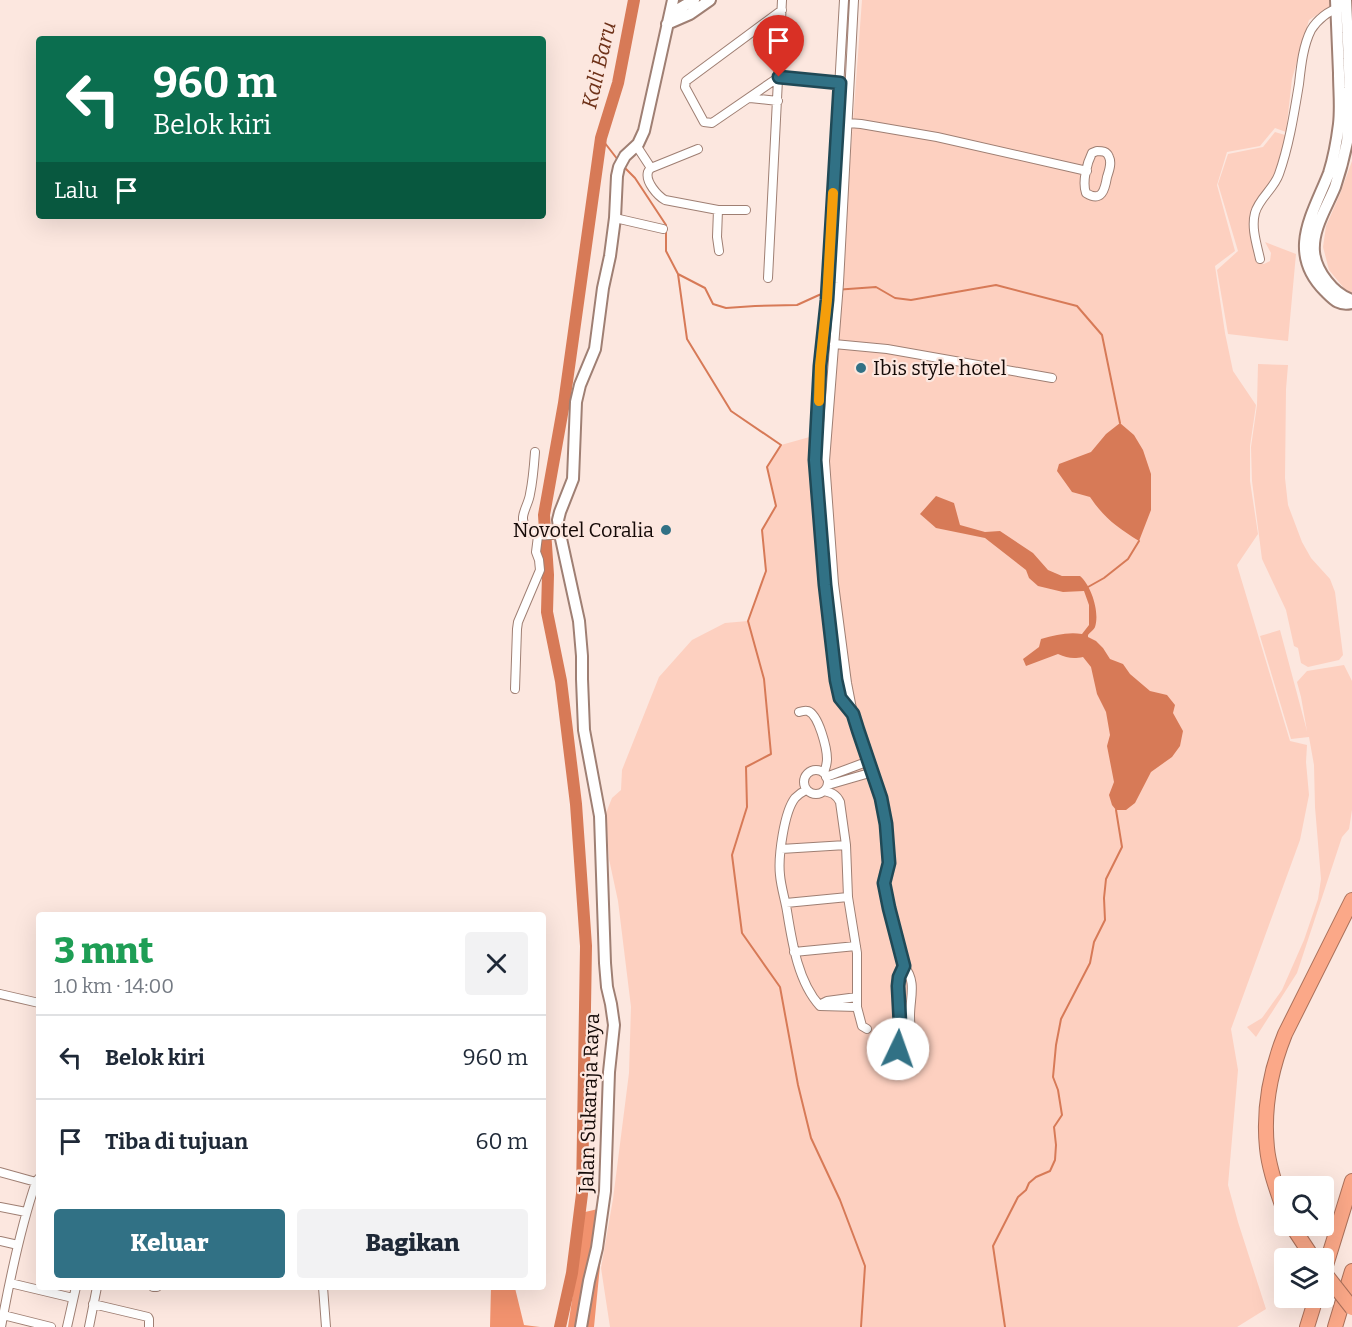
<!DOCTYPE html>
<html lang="id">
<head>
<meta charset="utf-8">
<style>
  body { margin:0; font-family:Bitter,serif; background:#f2f2f3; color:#1f2937; height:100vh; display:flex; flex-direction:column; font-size:22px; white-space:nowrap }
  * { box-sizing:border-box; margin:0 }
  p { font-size:20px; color:#747a83 }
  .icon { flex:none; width:33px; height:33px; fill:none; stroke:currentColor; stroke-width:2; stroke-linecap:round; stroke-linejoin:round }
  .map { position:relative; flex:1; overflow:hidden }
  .sheet { position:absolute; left:36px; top:912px; width:510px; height:378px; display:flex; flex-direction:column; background:#fff; border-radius:6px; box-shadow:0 6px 24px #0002 }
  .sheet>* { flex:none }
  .hud { position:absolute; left:36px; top:36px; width:510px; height:183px; border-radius:6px; box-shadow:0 6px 24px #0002; background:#0b6e4f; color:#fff; overflow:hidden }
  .fabs { position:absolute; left:1274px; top:1176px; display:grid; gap:12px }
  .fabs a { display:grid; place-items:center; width:60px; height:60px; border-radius:6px; background:#fff; box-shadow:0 6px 24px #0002; font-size:30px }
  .pin { position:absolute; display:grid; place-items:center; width:51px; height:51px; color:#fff; margin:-62px -26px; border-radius:50% 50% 50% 0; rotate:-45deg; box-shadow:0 0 6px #0007 }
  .pin .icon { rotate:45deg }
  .me { position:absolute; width:66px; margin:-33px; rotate:3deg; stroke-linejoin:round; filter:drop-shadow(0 0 4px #0008) }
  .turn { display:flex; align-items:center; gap:21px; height:126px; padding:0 18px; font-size:27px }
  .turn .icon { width:78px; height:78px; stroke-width:2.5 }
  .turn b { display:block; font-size:42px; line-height:51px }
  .then { display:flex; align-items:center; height:57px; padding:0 18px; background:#0003; gap:12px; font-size:22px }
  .round { display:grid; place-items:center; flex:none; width:63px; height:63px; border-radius:6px; background:#f2f2f3 }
  .headline { display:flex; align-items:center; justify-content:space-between; height:102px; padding:0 18px }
  h1 { font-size:36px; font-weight:800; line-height:45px; color:#1e9e55 }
  .action { display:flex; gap:12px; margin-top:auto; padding:12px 18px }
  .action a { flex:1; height:69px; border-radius:6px; background:#317185; color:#fff; font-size:24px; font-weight:800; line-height:69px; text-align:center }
  .action a+a { background:#f2f2f3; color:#1f2937 }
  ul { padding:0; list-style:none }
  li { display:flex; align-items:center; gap:18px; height:84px; padding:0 18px; border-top:2px solid #e0e1e3 }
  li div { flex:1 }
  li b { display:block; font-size:22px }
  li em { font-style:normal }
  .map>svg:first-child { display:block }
</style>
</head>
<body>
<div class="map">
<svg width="1352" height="1327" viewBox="0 0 1352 1327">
  <rect width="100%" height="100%" fill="#fce7df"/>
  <path fill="#fdd0c0" d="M862,0H1340L1309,20L1292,79L1286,132L1275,128L1260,146L1227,152L1217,185L1235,251L1215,266L1225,333L1233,371L1256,405L1250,446V481L1258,534L1237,565L1290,741L1307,745L1306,762L1309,795L1300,840L1231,1029L1238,1070L1228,1185L1238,1222L1266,1309L1237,1327H610L601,1268L613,1199L629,1073L631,1007L618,901L609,859L606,813L612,798L621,790L622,770L659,677L692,640L725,623L748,621L766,571L762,530L776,506L767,467L781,445L831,431L839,347L844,243Z
    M1275,132L1285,135L1277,174L1259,215L1257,231L1258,246C1254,252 1253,256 1257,263L1264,264L1270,261L1271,253L1265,242L1296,254L1288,341L1228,334L1217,270L1238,251L1218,184L1228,154L1263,147Z
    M1352,161V295L1348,293L1329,270L1323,247L1326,226L1340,194Z
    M1258,364L1288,365L1286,389L1285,478L1288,505L1302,542L1311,558L1330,579L1335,592L1343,655L1339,660L1308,667L1301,663L1298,648L1294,646L1286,610L1262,559L1252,481L1251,447L1257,405Z
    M1280,630L1307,731L1301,697L1297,682L1307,671L1344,665L1352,681V810L1349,829L1342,837L1297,973L1256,1037L1247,1027L1262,1018L1282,990L1304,940L1318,899L1321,879L1315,807L1314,765L1309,737L1291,739L1260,636Z"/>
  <path fill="#f1926e" d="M598,1209L603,1235L594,1327H568L585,1212Z
    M491,1287H513L515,1288L524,1325L540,1327H490Z"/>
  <path fill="#d77a57" d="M1120,423L1134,435L1143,450L1151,474V510L1139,541C1117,527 1105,519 1090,497L1072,492L1057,471L1059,464L1091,452L1106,434Z
    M936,496L954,503L960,525L985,532L1000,531L1033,553L1048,570L1062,576H1080C1091,585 1100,612 1095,627C1094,630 1090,632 1088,635V637L1096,641L1103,648L1110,659L1123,664L1130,674L1150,691L1167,695L1175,705L1173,713L1183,731L1180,746L1172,757L1151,772L1135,803L1126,810H1116L1112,805L1109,795L1114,782L1107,746L1110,735L1106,712L1097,694L1091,667L1083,657C1073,659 1067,658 1058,654L1026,666L1023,659L1039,647L1041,639C1055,635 1068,632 1082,634L1089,625V605L1084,591L1063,592L1038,586L1029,578L1026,570L985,538L936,528L920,514Z"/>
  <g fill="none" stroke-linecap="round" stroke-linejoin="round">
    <path stroke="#d77a57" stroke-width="2" d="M601,138L618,160
      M624,167L635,178L666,225V251L678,274L705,288L713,304L726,308L755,306L797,305L819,295L834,290L876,287L895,298L911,300L996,285L1077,306L1102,335L1120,423
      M678,274L687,339L731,411L781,445L767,467L776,506L762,530L766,571L748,621L764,679L771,754L746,767L747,807L732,855L742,933L780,987L798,1085L811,1138L840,1200L865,1266L861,1327
      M1088,587L1104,578L1128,559L1139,541
      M1005,1327L993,1246L1018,1197L1026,1190L1029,1183L1036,1177L1050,1171L1055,1160L1056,1145L1054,1127L1062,1115L1058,1090L1053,1077L1056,1045L1061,1019L1090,963L1094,942L1105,920L1104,898L1106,879L1122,847L1116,810"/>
    <path stroke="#d77a57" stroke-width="12" d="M560,1327L572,1273L582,1194L586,946L576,804L561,681L547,612L548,575L544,515L564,403L601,138L618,83L634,0"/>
    <g stroke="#9f7f73" stroke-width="10">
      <path id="street" d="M844,0L827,300L820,366L815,460L825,585L836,680L840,698L852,713
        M854,0L839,283L825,461L834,584L847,683L853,714L873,772L886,824L889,863L884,883L889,907L904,966L899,977L898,986L900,1024L898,1049
        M782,10L686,81L685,87L704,122L712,123L779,77L844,84
        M750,98L778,101
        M848,123L861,124L937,137L1087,171
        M636,145L651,168
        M698,149L651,168C650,169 648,171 648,172C645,182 658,196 665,200L718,210H746
        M1097,151C1102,151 1107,151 1109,157C1112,163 1109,171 1107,177C1105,189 1102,203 1086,193C1082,182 1087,163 1092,153Z
        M718,210L717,237L719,251
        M615,218L663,229
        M1260,259C1257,245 1251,228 1255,213C1259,198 1274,189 1279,174C1289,146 1294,114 1299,84C1301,66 1303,46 1311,30C1317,20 1329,10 1340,8
        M768,278L782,0
        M834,344L887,349L1052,378
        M535,452C534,466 533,480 530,494C529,502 524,509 523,517C522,539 546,536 560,534
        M515,689L517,629L518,622L540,570L539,560L536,552L538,536
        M799,712C802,711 805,710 808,711C819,715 827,749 827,759C827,765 825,769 824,773
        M804 782a12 12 0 1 1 24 0a12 12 0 1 1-24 0Z
        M826,777L869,761
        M828,785L873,772
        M806,790C802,792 798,795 795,798C784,812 778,857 780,875C781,887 785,899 787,911C792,942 798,982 820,1006L857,1007
        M824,791C832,793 836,794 840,802L846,845L848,897L857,953V1007L862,1026L867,1029
        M781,849L846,845
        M786,903L848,897
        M794,952L856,946
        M904,966C917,982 910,997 910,1016C910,1027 912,1038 913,1049
        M0,994L39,1003
        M819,1005L827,1001L857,997
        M0,1172L36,1182
        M0,1207L26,1212
        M0,1241L18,1245
        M10,1283L73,1298
        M153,1287H157
        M323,1287L326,1327
        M93,1304L148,1317L149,1319V1327
        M3,1315L51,1327
        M1,1327C10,1278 20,1229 36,1182L39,1178
        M67,1327L76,1287
        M89,1327L97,1287"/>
    </g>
    <g stroke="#9f7f73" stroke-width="14">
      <path id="secondary" d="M1336,0C1337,24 1338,49 1339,73C1339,90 1341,107 1339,124C1337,140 1334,157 1329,173C1313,214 1286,252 1325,291C1334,300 1339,306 1352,303
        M1346,0C1348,46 1352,97 1347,142C1344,157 1340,172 1335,187C1327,207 1312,229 1314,252C1316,271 1333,294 1352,300
        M670,14L694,0
        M667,24L690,14L710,0
        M581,1327L589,1281L597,1248L605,1191L609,1072L614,1025L611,1004L607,987L605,963L600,816L584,730L582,679V656L579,621L560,534L558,520L560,512L573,479L576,402L580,385L595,349L603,288L610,256L615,218L617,176L619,167L625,156L638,144L644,131L673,0"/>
    </g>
    <g stroke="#aa705a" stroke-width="16">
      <path id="highway" d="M1284,1211C1277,1190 1269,1169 1267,1148C1263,1109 1271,1069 1285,1034L1352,900
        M1292,1226L1313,1258
        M1323,1275L1352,1181
        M1307,1327L1316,1298
        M1335,1327L1352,1271"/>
    </g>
    <use href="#street" stroke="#fff" stroke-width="8"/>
    <use href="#secondary" stroke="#fff" stroke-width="10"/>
    <use href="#highway" stroke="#fba888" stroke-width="14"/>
    <g stroke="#aa705a" stroke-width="16" stroke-linecap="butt">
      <path id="highway-bridge" d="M1323,1271L1352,1308"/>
    </g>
    <use href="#highway-bridge" stroke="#fba888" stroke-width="14"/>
  </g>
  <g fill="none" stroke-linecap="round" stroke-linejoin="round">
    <g stroke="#204956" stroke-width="15">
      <path id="route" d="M779,77L840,83L827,300L820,366L815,460L825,585L836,680L840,698L853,714L858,730L881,798L886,824L889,863L884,883L889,908L904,966L899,977L898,986L900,1024L898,1049"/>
    </g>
    <use href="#route" stroke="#317185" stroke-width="10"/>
    <path stroke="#f59e0b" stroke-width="10" d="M819,401L820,366L827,300L833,193"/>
  </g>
  <g fill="#317185" stroke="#fce7df" stroke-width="2">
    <circle cx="861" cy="368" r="6"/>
    <circle cx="666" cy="530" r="6"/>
  </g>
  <g text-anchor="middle" stroke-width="4.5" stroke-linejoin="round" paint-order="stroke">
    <g font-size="20" fill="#140906" stroke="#fce7df" text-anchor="start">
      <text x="873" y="375">Ibis style hotel</text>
      <text x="654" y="537" text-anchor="end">Novotel Coralia</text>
    </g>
    <g font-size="20" fill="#140906" stroke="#fce7df">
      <text transform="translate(589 1103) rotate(-88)" y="7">Jalan Sukaraja Raya</text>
    </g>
    <g font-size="21" font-style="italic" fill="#6f331a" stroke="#fce7df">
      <text transform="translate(599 65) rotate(-77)" y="7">Kali Baru</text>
    </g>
  </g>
</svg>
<div class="fabs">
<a><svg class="icon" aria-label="search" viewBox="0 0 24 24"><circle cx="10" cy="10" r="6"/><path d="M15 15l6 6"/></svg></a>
<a><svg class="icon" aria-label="layers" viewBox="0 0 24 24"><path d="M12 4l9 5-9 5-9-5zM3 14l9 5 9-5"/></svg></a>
</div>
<div class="pin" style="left:779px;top:77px;background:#d93025"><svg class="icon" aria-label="arrive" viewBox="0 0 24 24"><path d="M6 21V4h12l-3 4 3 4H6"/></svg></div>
<svg class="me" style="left:898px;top:1049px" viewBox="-20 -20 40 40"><circle r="19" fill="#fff"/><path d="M0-13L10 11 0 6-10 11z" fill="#317185"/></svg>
<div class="hud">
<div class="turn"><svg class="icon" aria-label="left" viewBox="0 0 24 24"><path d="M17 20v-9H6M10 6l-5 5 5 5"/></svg><div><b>960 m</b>Belok kiri</div></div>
<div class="then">Lalu<svg class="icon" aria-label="arrive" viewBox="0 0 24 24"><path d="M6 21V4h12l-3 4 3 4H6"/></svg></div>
</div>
<section class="sheet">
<div class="headline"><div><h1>3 mnt</h1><p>1.0 km · 14:00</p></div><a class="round"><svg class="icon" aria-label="close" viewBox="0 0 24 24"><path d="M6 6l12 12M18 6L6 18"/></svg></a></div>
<ul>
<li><svg class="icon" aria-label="left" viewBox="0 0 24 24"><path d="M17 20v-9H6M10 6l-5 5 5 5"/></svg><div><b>Belok kiri</b></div><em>960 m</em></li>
<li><svg class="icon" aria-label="arrive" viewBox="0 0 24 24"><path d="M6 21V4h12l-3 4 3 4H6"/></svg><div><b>Tiba di tujuan</b></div><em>60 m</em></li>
</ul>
<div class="action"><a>Keluar</a><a>Bagikan</a></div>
</section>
</div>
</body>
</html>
